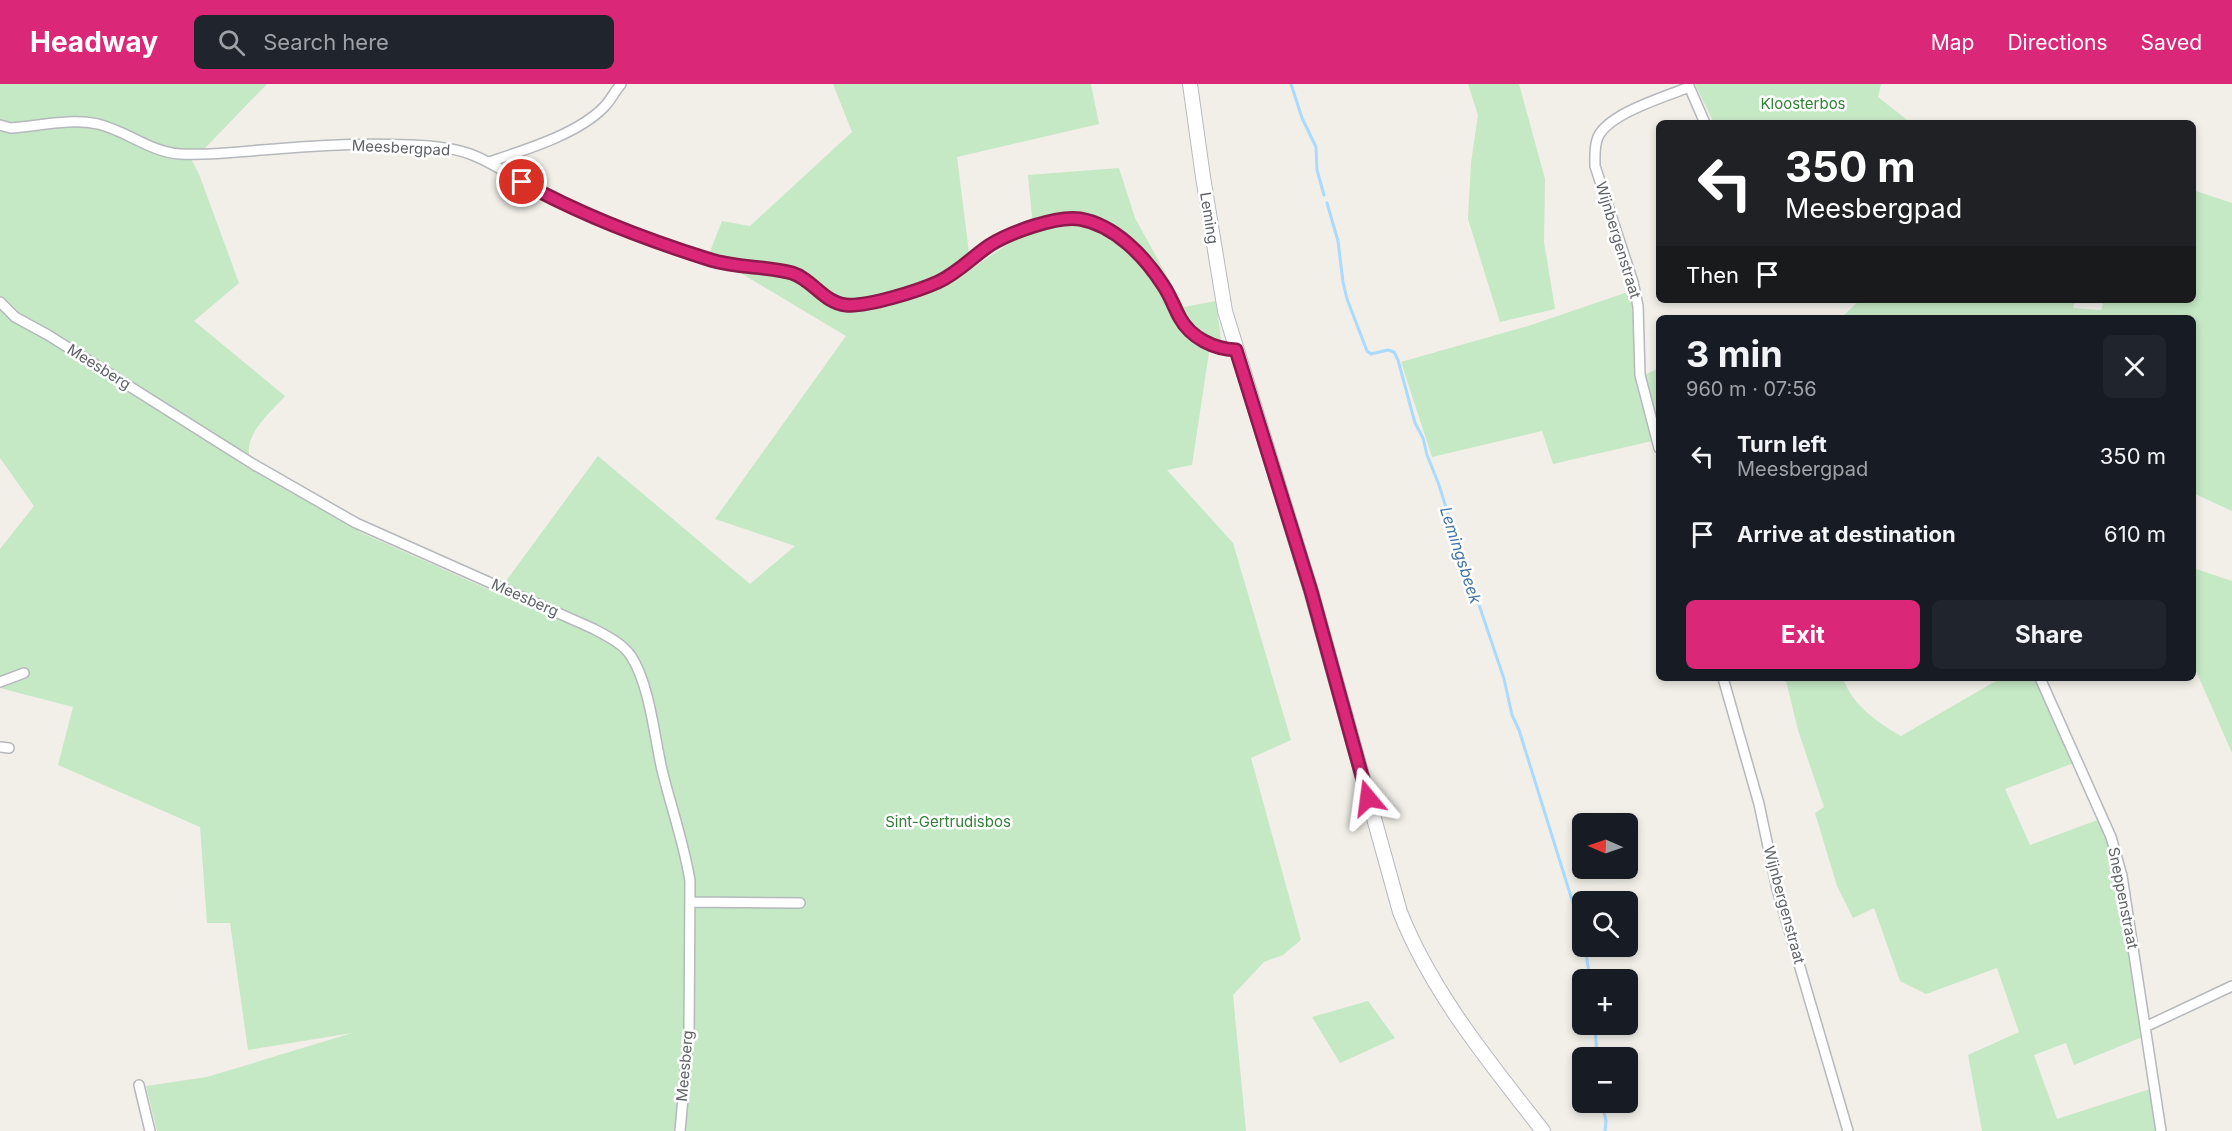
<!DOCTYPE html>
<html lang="en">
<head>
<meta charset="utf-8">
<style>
  body { margin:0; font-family:Inter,sans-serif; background:#20242c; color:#f1f3f6; height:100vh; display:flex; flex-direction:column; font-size:22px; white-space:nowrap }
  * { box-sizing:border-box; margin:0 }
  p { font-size:20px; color:#9ea1a6 }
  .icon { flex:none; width:33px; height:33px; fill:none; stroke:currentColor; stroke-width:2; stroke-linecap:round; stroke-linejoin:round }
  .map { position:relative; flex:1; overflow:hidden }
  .side { position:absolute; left:1656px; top:231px; width:540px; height:366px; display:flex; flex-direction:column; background:#171b24; border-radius:9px; box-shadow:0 3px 9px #0003 }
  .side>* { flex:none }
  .guide { position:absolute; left:1656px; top:36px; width:540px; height:183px; border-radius:9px; box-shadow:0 3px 9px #0003; background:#202124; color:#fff; overflow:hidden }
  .needle { width:39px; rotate:272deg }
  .buttons { position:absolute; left:1572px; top:729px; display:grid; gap:12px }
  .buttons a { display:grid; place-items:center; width:66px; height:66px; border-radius:9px; background:#171b24; box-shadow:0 3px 9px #0003; font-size:30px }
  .pin { position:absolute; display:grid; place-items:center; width:51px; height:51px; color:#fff; margin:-26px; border:3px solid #fff; border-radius:50%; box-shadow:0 2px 6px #0007 }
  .me { position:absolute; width:66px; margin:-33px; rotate:344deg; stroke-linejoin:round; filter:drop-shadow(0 0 4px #0008) }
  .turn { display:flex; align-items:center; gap:21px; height:126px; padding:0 30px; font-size:27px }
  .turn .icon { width:78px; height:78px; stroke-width:2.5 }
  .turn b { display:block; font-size:42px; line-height:51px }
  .then { display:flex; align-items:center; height:57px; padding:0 30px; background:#0003; gap:12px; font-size:22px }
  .round { display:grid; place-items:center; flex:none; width:63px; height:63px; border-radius:9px; background:#20242c }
  .head { display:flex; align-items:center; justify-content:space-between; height:102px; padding:0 30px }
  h1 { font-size:36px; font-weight:700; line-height:45px }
  .button { display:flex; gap:12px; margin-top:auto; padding:12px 30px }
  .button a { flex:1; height:69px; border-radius:9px; background:#db2777; color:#fff; font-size:24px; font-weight:700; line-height:69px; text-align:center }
  .button a+a { background:#20242c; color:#f1f3f6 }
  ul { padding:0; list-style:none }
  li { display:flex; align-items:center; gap:18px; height:78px; padding:0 30px }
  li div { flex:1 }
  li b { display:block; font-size:22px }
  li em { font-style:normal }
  header { display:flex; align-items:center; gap:36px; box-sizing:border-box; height:84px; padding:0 30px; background:#db2777; color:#fff }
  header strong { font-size:28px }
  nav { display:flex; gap:33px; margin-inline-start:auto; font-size:21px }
  .search { width:420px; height:54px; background:#20242c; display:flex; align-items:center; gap:15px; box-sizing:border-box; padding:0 21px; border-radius:9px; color:#9ea1a6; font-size:22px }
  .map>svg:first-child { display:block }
</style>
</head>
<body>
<header>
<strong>Headway</strong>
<div class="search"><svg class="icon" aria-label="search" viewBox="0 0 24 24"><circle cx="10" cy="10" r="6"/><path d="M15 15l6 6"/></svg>Search here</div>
<nav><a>Map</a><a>Directions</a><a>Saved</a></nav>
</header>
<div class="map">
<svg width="2232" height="1047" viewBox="0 0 2232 1047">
  <rect width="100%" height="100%" fill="#f1efe8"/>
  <path fill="#c5e8c5" d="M0,0H267L205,64L191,75L199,90L239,199L194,237L285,312C272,327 247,347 249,369C249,375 253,382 255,388L362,449L501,511L503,501L598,372L750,500L795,462L715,435L846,252L709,170L722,137L750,142L852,48L833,0H1091L1099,40L957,73L971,185L1033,143L1028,91L1119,84L1135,134L1184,223L1216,217L1221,256L1211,255L1192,381L1167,386L1233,459L1291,656L1251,674L1301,856L1283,871L1264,878L1233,911L1246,1047H157L146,1002L207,993L352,949L248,966L230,839H207L200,743L58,681L73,623L0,604V465L34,422L0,374Z
    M1468,0H1519L1545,95L1544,158L1555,225L1500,238L1468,135L1471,79L1478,31Z
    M1695,0H1881L1878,13L1911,39H1714Z
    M2193,106L2232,119V427L2193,409V234H1841L1860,216H2075L2073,224L2101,226L2104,216H2193Z
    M1631,207L1634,234L1636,299L1652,357L1553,380L1542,347L1432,373L1401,278L1528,242Z
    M1659,284V351L1644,291Z
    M2193,484L2232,497V669L2193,580Z
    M1787,594H1843C1852,621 1878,639 1901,652L2001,594H2035L2074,679L2005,705L2030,761L2100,735L2114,780L2142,953L2074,981L2066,959L2034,971L2057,1035L2150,1005L2156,1047H1982L1968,971L2019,948L1997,884L1926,910L1900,897L1874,824L1853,834L1837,802L1815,729L1824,723L1798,646L1786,597Z
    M1368,917L1395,954L1340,979L1312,933Z"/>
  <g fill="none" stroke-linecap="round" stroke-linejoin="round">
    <path stroke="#aadaff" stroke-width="3" d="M1291,0L1302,34L1316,63L1317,86L1324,111
      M1327,119L1338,157L1343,198L1347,215L1367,267L1371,270L1388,266L1394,268L1398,276L1415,339L1423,354L1427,371L1439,401L1459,465L1461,478L1471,497L1504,595L1512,631L1519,646L1582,848
      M1585,862L1590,896
      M1595,940L1597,974
      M1602,1018L1606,1037L1605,1047"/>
    <g stroke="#b5b8bc" stroke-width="12">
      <path id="street" d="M1688,0L1705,39
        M0,41L11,44C39,42 70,34 98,40C127,47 150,68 180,70C211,72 243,67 275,65C319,61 365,59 410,61C429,62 451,63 470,70C495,79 516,96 541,108C567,121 594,133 621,144C651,156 692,172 723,179C745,183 768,183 790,189C811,195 825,221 848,222C870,222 919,207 939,197C958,189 971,174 988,162C1011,147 1058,130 1084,136C1117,144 1149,175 1165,204C1185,239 1190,263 1236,266
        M489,78C525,66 578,50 604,23C610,17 615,7 621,0
        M0,218L15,233L48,251L253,380L356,439L594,545C607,552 622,559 631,572C650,602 654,651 662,686C671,723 684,759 690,797L689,949L680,1047
        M1659,364L1640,291L1638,222L1633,198L1595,82C1595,72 1594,62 1598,53C1609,29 1665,13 1689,3
        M1723,594L1759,720L1777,805L1848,1047
        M2040,594L2111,753L2122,792L2161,1047
        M0,598L24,589
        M0,663L9,664
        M690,818L800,819
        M2145,943L2232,902
        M139,1001L150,1047"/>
    </g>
    <g stroke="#b6babf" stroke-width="16">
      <path id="secondary" d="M1190,0L1203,93L1225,227L1311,507L1400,828C1432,909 1490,979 1543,1047"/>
    </g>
    <use href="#street" stroke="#fff" stroke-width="9"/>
    <use href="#secondary" stroke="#fff" stroke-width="14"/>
  </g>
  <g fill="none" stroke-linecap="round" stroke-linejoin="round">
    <g stroke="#8e194d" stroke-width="15">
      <path id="route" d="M522,98C581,131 647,156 711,176C737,184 765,182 792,189C812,195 824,219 846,221C867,223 918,207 938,198C958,189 972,173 990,161C1009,149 1057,131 1080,135C1115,141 1145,173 1163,201C1170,211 1174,223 1180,234C1191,254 1214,265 1236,266L1311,507L1368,714"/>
    </g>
    <use href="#route" stroke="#db2777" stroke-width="10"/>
  </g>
  <g text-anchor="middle" stroke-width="5" stroke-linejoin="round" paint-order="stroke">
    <g font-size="15" fill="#348238" stroke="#fff">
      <text x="1803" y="25">Kloosterbos</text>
      <text x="948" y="743">Sint-Gertrudisbos</text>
    </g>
    <g font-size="15" fill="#5f6368" stroke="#fff">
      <text transform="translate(401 64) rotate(3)" y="5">Meesbergpad</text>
      <text transform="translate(1209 134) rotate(81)" y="5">Leming</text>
      <text transform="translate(1618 156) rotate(73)" y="5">Wijnbergenstraat</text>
      <text transform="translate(99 283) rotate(32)" y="5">Meesberg</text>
      <text transform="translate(525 514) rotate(24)" y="5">Meesberg</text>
      <text transform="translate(2123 814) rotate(79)" y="5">Sneppenstraat</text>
      <text transform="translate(1784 821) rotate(75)" y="5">Wijnbergenstraat</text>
      <text transform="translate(685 982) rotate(-85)" y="5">Meesberg</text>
    </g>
    <g font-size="16" font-style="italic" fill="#4174aa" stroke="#fff">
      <text transform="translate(1461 471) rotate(72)" y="6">Lemingsbeek</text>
    </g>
  </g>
</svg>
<div class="buttons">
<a><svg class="needle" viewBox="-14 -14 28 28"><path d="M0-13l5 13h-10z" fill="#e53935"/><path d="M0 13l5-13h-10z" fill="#9ea1a6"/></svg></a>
<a><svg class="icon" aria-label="search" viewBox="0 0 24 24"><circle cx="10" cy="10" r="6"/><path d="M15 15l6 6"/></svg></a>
<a>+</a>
<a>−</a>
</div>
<div class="pin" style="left:522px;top:98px;background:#d93025"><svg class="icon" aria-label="arrive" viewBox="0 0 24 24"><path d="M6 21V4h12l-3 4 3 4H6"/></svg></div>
<svg class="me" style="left:1368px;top:714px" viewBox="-20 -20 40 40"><path d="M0-17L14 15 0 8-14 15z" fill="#db2777" stroke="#fff" stroke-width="4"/></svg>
<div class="guide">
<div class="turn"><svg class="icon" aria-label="left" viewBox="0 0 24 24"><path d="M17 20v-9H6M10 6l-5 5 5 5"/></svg><div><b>350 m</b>Meesbergpad</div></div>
<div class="then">Then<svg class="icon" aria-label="arrive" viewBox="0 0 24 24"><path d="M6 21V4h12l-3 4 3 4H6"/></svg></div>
</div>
<section class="side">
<div class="head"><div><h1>3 min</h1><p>960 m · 07:56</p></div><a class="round"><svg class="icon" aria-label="close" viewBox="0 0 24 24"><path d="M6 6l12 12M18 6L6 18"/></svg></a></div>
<ul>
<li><svg class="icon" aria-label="left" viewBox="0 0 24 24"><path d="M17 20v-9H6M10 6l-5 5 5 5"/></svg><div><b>Turn left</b><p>Meesbergpad</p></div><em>350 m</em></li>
<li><svg class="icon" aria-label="arrive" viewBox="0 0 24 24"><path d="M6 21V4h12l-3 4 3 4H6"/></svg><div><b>Arrive at destination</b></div><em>610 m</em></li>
</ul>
<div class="button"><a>Exit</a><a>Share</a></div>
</section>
</div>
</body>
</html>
